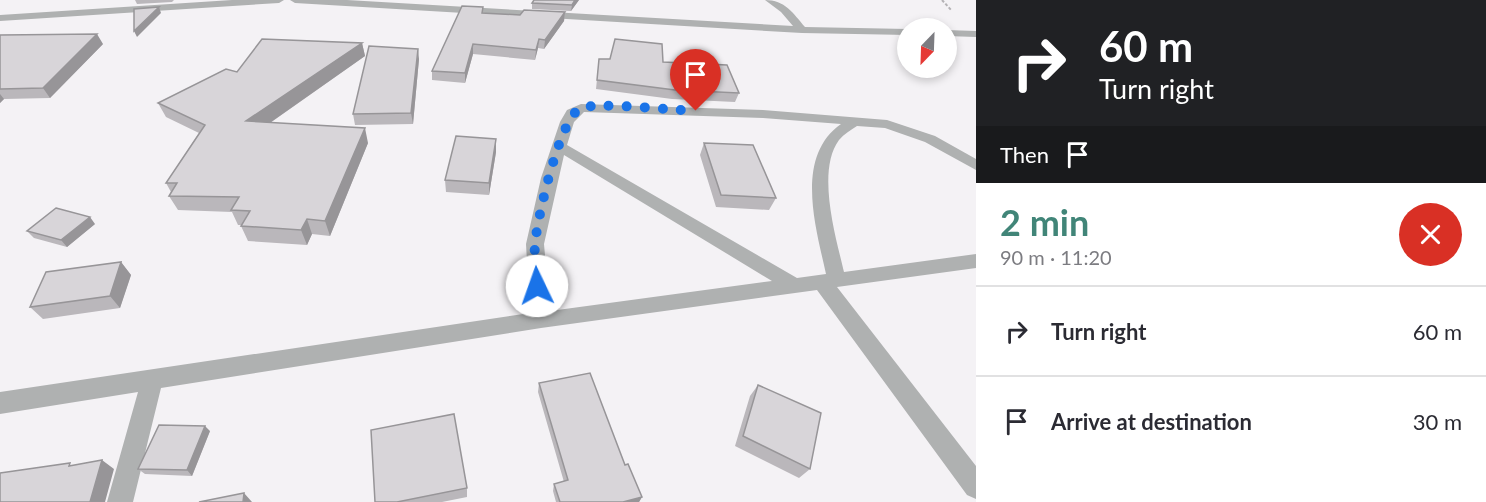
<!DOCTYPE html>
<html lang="en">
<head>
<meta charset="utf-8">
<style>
  body { margin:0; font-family:Lato,sans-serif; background:#f2f2f3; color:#2b2b33; height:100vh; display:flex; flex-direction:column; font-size:22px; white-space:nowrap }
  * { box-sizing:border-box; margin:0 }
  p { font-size:20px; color:#7c7c81 }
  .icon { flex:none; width:33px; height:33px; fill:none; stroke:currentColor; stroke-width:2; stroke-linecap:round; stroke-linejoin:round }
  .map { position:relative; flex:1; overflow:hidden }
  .drawer { display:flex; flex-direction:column; background:#fff; width:510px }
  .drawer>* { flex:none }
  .top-card { background:#202124; color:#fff; overflow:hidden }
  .needle { width:39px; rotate:203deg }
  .fabs { position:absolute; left:897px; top:18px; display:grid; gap:12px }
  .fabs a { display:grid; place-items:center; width:60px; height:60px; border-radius:50%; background:#fff; box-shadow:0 3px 9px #0003; font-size:30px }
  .pin { position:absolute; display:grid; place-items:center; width:51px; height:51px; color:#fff; margin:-62px -26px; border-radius:50% 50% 50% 0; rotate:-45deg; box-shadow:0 0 6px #0007 }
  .pin .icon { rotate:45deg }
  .me { position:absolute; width:66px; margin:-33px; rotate:357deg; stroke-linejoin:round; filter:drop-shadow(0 0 4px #0008) }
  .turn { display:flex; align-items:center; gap:21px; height:126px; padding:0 24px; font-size:27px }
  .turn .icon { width:78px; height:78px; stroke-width:2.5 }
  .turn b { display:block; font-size:42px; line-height:51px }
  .then { display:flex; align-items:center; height:57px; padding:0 24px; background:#0003; gap:12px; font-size:22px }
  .round { display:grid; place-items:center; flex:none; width:63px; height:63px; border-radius:32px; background:#f2f2f3 }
  .overview { display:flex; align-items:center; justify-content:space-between; height:102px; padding:0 24px }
  h1 { font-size:36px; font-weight:700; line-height:45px; color:#418578 }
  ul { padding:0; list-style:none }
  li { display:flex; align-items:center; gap:18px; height:90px; padding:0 24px; border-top:2px solid #e1e1e2 }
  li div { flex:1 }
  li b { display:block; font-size:22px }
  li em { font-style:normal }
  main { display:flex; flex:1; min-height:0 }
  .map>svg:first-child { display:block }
</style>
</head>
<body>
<main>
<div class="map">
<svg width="976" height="502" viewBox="0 0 976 502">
  <rect width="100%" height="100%" fill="#f4f2f5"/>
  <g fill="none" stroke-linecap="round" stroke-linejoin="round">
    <path stroke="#b4b2b5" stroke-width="2" stroke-dasharray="3 2" stroke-linecap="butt" d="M942,0L952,11"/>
    <path fill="#afb1b1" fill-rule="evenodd" d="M232,0H284L279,3L0,21V15Z
      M290,0H347L793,26L781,12L765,0C785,0 793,13 805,27L908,29V35L802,33L295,3Z
      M946,30L976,31V37L946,36Z
      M581,104L763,110L887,120L935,136L976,159V170L925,142L885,128L857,126C851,130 844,134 839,140C816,171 836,238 844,272L976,254V268L837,287L976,466V499L967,495L817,290L541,328L161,388L133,502H107L138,392L0,414V392L530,313L526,244L541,178L560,122L567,110ZM584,112L763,118L841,124C794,157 816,228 826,274L797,278L567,145L574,122ZM564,155L772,281L550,311L544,244Z"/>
  </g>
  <path fill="#bab7bb" d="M135,0H174L172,2L137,4Z
    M579,0L571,11L532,9V3Z
    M565,12L564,21L544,49L538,48L535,60L473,54L465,83L432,80V71L483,13L520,15Z
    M0,35L103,44L50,98L4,99L0,103Z
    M362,43L365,56L270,123L368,143L330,236L312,234L307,245L248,241L241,226L242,225H238L232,212L178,210L169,196L171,192L166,183L199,133L166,117L158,103Z
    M419,59L413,124L355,125L353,114Z
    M599,59L663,62L739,93L735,102L672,99L596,89Z
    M496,139V152L489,195L446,192L445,180Z
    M704,143L776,198L769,210L716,207L700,155Z
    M95,224L67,247L34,238L27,231Z
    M121,262L131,275L120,308L43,319L30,307Z
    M539,383L625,465L642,497L639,502H556L553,491L554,484L564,482L538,392Z
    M758,385L810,469L799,478L735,446L750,396Z
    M210,431L192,476L145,474L138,469Z
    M467,488V497L442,502H375Z"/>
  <path fill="#979598" d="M575,0H579L571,11L572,5Z
    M159,7L161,13L137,37L134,31Z
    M565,12L564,21L544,49L545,40Z
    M97,34L103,44L50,98L43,88Z
    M539,39L538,48L535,60L536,50Z
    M362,43L365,56L251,136L246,121Z
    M473,44V54L465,83V73Z
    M418,49L419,59L413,124L411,113Z
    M0,94L4,99L0,103Z
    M365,128L368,143L330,236L325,221Z
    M496,139V152L489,195V183Z
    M90,217L95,224L67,247L61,240Z
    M307,219L312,234L307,245L301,230Z
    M121,262L131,275L120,308L110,296Z
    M205,426L210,431L192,476L187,470Z
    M102,460L114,469L105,502H90Z
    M244,493L252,502H243Z
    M642,497L639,502H623Z"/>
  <path fill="#d8d5d9" stroke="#979598" stroke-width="1.5" d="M534,0H575L572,5L532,3Z
    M462,6L483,7L482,13L520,15L524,10L565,12L545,40L539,39L536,50L473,44L465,73L432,71Z
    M159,7L134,31V9Z
    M97,34L43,88L0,89V35Z
    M262,39L362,43L246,121L365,128L325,221L307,219L301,230L241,226L250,211L231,210L239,197L169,196L177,183H166L205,125L158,103L226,69L237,72Z
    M615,39L662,44L663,62L727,65L739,93L675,90L597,80L599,59H610Z
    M369,46L418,49L411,113L353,114Z
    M456,136L496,139L489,183L445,180Z
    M704,143L753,145L776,198L721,195Z
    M56,208L90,217L61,240L27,231Z
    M121,262L110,296L30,307L46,272Z
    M590,373L625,465L628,464L642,497L623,502H560L554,484L568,480L539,383Z
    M758,385L821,413L810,469L743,436Z
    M454,414L467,488L397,502H375L371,430Z
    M159,425L205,426L187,470L138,469Z
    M102,460L90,502H0V473L70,463L69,466Z
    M244,493L243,502H199Z"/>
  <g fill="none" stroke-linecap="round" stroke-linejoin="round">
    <path stroke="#1a73e8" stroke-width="10" stroke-dasharray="0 18" d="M537,286C535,272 534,258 535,244C537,220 560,116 581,108C597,102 674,110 696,111"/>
  </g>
</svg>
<div class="fabs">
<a><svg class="needle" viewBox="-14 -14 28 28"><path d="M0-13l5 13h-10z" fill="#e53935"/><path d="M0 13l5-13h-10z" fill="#7c7c81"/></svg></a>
</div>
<div class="pin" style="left:696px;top:111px;background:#d93025"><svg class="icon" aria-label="arrive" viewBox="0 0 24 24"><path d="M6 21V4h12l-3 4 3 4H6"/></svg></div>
<svg class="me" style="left:537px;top:286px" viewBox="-20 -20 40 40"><circle r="19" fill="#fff"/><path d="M0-13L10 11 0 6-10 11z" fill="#1a73e8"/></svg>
</div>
<section class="drawer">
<div class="top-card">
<div class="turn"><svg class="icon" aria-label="right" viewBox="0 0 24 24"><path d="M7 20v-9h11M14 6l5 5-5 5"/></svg><div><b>60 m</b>Turn right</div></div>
<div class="then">Then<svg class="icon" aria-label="arrive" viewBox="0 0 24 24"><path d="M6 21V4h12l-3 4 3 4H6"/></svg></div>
</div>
<div class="overview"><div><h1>2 min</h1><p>90 m · 11:20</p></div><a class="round" style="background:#d93025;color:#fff"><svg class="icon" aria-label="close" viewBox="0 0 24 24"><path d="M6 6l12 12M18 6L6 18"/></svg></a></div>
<ul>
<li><svg class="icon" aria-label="right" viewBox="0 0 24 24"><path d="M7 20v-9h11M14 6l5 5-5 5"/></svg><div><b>Turn right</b></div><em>60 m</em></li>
<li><svg class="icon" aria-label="arrive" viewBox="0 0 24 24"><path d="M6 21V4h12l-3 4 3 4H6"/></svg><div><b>Arrive at destination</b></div><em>30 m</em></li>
</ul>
</section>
</main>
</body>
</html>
